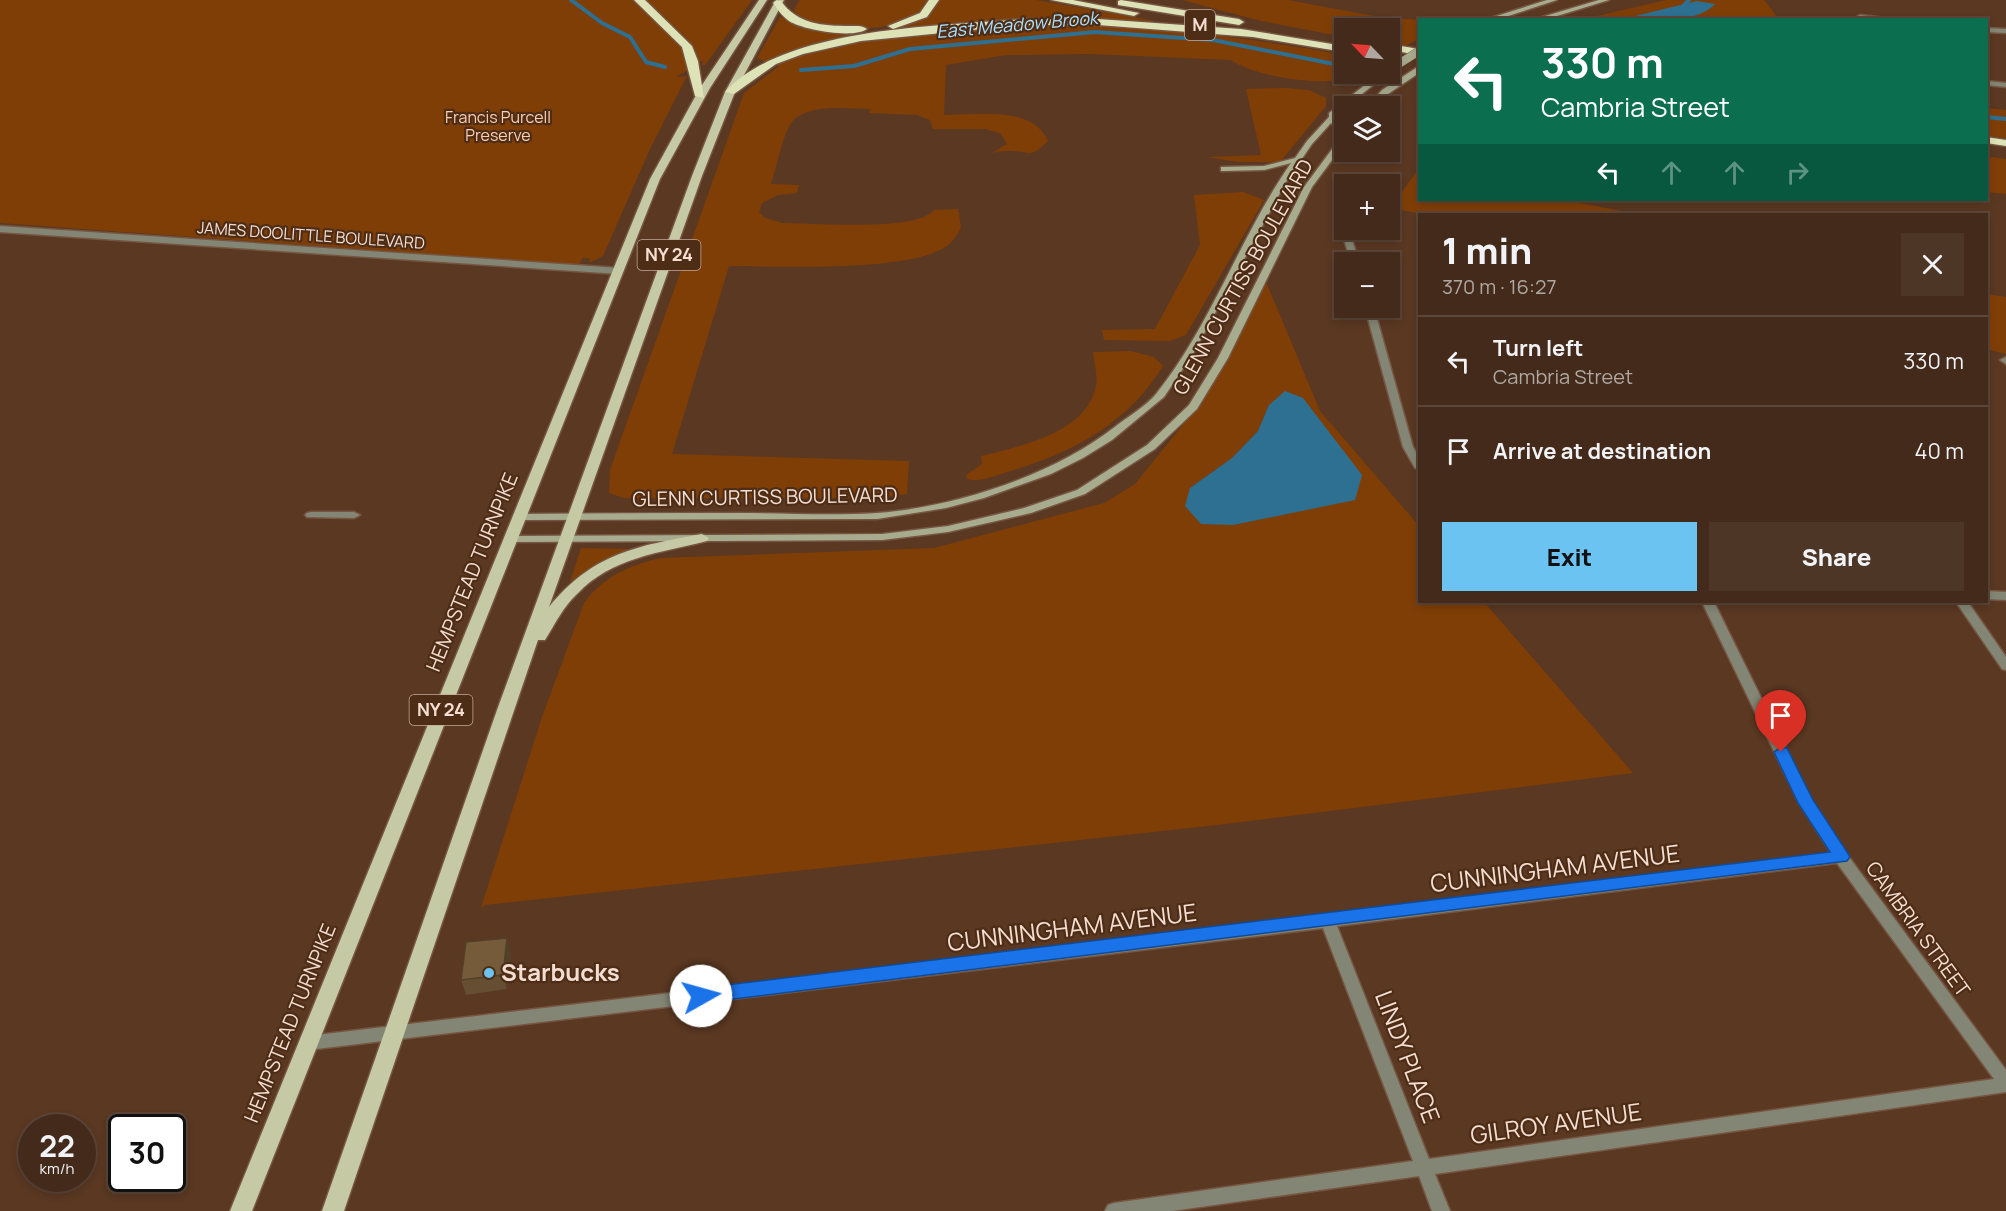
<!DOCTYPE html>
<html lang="en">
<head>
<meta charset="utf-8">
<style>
  body { margin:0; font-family:Manrope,sans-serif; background:#4e3627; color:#f1f3f6; height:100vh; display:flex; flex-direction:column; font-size:22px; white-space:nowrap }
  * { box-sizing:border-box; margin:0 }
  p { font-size:20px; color:#afa7a2 }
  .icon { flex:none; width:33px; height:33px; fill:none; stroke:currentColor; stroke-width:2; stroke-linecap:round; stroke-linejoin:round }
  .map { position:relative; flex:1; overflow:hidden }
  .drawer { position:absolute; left:1418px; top:213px; width:570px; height:390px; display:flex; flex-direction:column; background:#442a1a; border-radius:0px; box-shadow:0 3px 9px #0003,0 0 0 2px #5c4639 }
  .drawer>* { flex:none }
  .guide { position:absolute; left:1418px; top:18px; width:570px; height:183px; border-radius:0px; box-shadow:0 3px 9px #0003,0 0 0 2px #5c4639; background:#0b6e4f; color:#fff; overflow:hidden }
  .needle { width:39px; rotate:295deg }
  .controls { position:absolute; left:1334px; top:18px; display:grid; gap:12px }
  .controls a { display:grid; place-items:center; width:66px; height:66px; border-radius:0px; background:#442a1a; box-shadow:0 3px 9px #0003,0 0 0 2px #5c4639; font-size:30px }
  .speed { position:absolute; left:18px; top:1114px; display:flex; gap:12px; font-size:30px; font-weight:700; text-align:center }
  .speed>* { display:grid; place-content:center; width:78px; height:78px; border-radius:50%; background:#442a1a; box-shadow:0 3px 9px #0003,0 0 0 2px #5c4639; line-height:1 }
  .speed small { font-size:15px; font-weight:400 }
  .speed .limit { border:3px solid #111; border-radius:9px; background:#fff; color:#111 }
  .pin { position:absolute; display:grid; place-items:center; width:51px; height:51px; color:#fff; margin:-62px -26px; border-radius:50% 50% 50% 0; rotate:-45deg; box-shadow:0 0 6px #0007 }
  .pin .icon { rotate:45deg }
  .me { position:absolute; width:66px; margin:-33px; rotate:83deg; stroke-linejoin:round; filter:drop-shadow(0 0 4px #0008) }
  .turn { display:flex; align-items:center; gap:21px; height:126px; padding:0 24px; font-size:27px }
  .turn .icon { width:78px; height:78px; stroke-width:2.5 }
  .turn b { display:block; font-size:42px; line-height:51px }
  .lanes { display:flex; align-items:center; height:57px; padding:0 24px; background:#0003; justify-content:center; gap:30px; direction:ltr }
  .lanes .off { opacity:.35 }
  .round { display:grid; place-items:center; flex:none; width:63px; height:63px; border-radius:0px; background:#4e3627 }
  .summary { display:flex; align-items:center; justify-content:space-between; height:102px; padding:0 24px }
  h1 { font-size:36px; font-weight:800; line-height:45px }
  .primary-button { display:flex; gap:12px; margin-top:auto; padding:12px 24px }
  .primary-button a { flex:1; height:69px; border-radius:0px; background:#6ac3f1; color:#111; font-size:24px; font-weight:800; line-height:69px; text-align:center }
  .primary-button a+a { background:#4e3627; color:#f1f3f6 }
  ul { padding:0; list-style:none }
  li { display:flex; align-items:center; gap:18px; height:90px; padding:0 24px; border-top:2px solid #5c4639 }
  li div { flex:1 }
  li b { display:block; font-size:22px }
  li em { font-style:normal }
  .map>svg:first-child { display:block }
</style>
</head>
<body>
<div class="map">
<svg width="2006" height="1211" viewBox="0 0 2006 1211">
  <rect width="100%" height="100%" fill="#5a3822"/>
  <path fill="#803e07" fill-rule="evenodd" d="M0,0H632C649,16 691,46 688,70L676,77L687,76L650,149L603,256L589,263L590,258H583L579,264H568L0,223Z
    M643,0H752L705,65H702L703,61H696L691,44Z
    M800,0H928V6C893,37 833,32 793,15L796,14L794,10Z
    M939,0H1036L1156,21L1060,19L845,38L812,45L766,62L757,58L780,17C802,21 825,32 848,33C877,34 924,28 939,0Z
    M1182,0H1288L1379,17L1419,20V39L1404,46L1389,44V28H1344V37L1261,21Z
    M1666,0H1764L1779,19L1580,20Z
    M1074,24C1165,27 1254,39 1344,55V74H1359C1332,90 1255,77 1231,60L1090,54L1006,55L946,65L944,115C975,115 1033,105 1048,141C1031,157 1033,153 1013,151C1006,150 998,152 992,153L1007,144L1000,133L985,129H933L930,120L917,115L869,113L870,109C848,109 808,103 792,122C783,133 776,170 771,184L799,185L797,193L778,195L762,203L759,212L765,218L782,223C812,223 918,232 934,210L958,209L961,227C958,234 954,240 948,245C913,273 776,266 729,266L672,454L909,461L907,494L878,498H624L609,493L610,470L744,93L779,66L775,64C822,43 872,39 923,34C973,29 1023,25 1074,24Z
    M1284,88L1309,90L1326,98V106L1280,162H1239L1207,157L1261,155L1246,89Z
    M1986,108L2006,110V138L1986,136Z
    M1986,156L2006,159V194L1986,192Z
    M1418,170L1419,200H1564L1637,214H1422L1390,208Z
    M1243,192L1264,200L1186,335L1170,341L1104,340L1102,330L1155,329L1200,245L1194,195Z
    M1264,277L1320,411L1419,526V602H1484L1633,773L1217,825L485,905L481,908L542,717L584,603C604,576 630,565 661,558L934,548L1104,503L1135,484L1190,416L1226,357ZM1269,405L1233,525L1190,488L1232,458L1258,431Z
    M1986,294L2006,297V354L1986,349Z
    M1130,351L1154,357L1163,366C1128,423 1074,452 1011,471C997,475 981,483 967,479L966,475L982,464L981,456C1020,446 1088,433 1096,385C1098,376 1094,362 1093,352Z
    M581,548L631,549L594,566L570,582Z"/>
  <path fill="#2d7091" d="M1697,1L1715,4C1695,25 1650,20 1623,19Z
    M1285,391L1303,398L1362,475L1355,500L1233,525L1201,524L1185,506L1190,488L1232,458L1258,431L1269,405Z"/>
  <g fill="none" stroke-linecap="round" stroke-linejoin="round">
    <path stroke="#2d7091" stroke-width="4" d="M571,0L602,23L630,37L646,62L665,67
      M1670,20L1689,0
      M801,70L854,66L910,49L1095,32L1213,40L1344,66
      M1986,117L2006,119"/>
    <g stroke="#765642" stroke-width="3">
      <path id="minor" d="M1860,15L1885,18L1888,20H1852Z
        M1986,28L2006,29V33L1986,32Z
        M1986,81L2006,83V87L1986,85Z
        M1342,228L1349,230L1359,262H1351L1341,230Z
        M1365,308H1374L1413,447L1419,457V469L1415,468L1403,447Z
        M2006,357V364L2000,360Z
        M311,512H354L360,515L354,518L307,517L305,515L307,513Z
        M1986,591L2006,592V600L1986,599Z
        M1702,602H1714L1812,801L1846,853L2006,1070V1092L1435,1174L1450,1211H1432L1419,1176L1172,1211H1105L1108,1205L1114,1203L1413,1161L1323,928L308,1050L302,1048L300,1043L302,1038L308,1036L1328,915L1831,853L1799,803ZM1837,863L1994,1079L1429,1159L1337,926Z
        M1956,602H1968L2006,657V670L2002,669Z"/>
    </g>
    <g stroke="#765642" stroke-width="3">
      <path id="tertiary" d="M0,226L619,268L623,271L619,274L0,232Z"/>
    </g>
    <g stroke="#765642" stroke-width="3">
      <path id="secondary" d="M1547,0H1557L1496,20H1484Z
        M1599,0H1609L1544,20H1532Z
        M1416,68H1419V73L1388,94L1375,106H1368L1382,90Z
        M1379,74H1387L1347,106H1344L1337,117L1344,129V136L1331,123L1312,144L1286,182L1193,354L1164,397L1112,440L1083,458L1051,474L984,498L946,508L877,519L521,520L515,517L521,514C593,513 665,513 736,513C783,513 831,516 877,513C956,507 1054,475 1116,426C1129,416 1146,406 1156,394C1212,324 1240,236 1291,163L1264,170L1224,171H1221V167L1264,166L1295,158L1307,141L1329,117V113Z
        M1341,137H1344V144L1312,187L1228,358L1197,409L1155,449L1085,494L1031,513L948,532L882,540L512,542L506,539L512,536L882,534L948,526L1024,508L1077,490L1147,445L1189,405L1218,358L1304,187Z"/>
    </g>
    <g stroke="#765642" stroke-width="3">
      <path id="primary" d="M759,0H767L710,88L660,179L252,1211H230L650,179L700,88Z
        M776,0H784L735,92L702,176L549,607C593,553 637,546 702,534L709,538L707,541C660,553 612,557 577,594C563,607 555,624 545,640H538L344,1211H322L497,710L692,176L725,92Z"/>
    </g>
    <g stroke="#765642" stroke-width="3">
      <path id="motorway" d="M634,0H645L692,46L698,61L704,98L695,96L682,47Z
        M929,0H939L927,17L893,29L888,26L920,13Z
        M1051,0H1073L1139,13L1134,16Z
        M1121,0L1239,19L1244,22L1239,25L1118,5V1Z
        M775,1H781C797,24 823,26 849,26C856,26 862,25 867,29C854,39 803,30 789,21C782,16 778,10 773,3Z
        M1024,19H1098L1241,29L1344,46V52L1253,37L1098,25H1024L861,41L803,54L776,64L734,94L725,92C784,27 940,26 1024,19Z
        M1389,44L1419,49V55L1389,50Z
        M1986,137L2006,140V146L1986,143Z"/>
    </g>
    <use href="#minor" fill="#838674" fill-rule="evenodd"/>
    <use href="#tertiary" fill="#838674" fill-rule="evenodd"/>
    <use href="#secondary" fill="#a8ac8f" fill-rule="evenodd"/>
    <use href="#primary" fill="#c5c9a4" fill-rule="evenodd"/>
    <use href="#motorway" fill="#dee3b7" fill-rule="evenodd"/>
    <g stroke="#765642" stroke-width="9" stroke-linecap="butt">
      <path id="secondary-bridge" d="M1389,70L1419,51"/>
    </g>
    <use href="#secondary-bridge" stroke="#a8ac8f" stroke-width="8"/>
  </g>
  <path fill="#654e31" d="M511,952L507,989L466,995L461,980Z"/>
  <path fill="#524028" d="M507,938L511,952L507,989L503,975Z"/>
  <path fill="#755b39" stroke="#524028" stroke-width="1.5" d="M507,938L503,975L461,980L466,942Z"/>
  <path fill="#1a73e8" stroke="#114b97" stroke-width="1.5" d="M1781,747L1787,748L1813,800L1847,852L1850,857L1847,861L701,1003L694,1001L692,996L694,991L701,988L1830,852L1798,803L1774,752Z"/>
  <circle fill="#6ac3f1" stroke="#4e2d17" stroke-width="2" cx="489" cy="973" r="6"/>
  <g text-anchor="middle" stroke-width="4.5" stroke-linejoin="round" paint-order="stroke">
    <g font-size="16" fill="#feceb0" stroke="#4e2d17">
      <text x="498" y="123">Francis Purcell<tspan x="498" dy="18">Preserve</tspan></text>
    </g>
    <g font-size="16" fill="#f4ded1" stroke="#4e2d17">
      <text transform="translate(311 235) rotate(4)" y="6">JAMES DOOLITTLE BOULEVARD</text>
    </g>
    <g font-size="18" font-style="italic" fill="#a9defc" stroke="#4e2d17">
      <text transform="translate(1017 25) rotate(-5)" y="6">East Meadow Brook</text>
    </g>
    <g fill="#4e2d17" stroke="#c2a999" stroke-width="1.5">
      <rect x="1185" y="10" width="30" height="30" rx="4.5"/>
      <rect x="637.5" y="240" width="63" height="30" rx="4.5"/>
      <rect x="409.5" y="695" width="63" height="30" rx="4.5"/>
    </g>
    <g font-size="18" font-weight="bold" fill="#f4ded1">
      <text x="1200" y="31">M</text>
      <text x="669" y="261">NY 24</text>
      <text x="441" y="716">NY 24</text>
    </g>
    <g font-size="20" fill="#f4ded1" stroke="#4e2d17">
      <text transform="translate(1243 277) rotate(-61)" y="7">GLENN CURTISS BOULEVARD</text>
      <text transform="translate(765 497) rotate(-1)" y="7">GLENN CURTISS BOULEVARD</text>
      <text transform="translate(472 572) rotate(-68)" y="7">HEMPSTEAD TURNPIKE</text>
      <text transform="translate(1918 929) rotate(54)" y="7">CAMBRIA STREET</text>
      <text transform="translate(290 1023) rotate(-68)" y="7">HEMPSTEAD TURNPIKE</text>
    </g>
    <g font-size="24" fill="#f4ded1" stroke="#4e2d17">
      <text transform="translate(1555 869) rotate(-7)" y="8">CUNNINGHAM AVENUE</text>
      <text transform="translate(1072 928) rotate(-7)" y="8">CUNNINGHAM AVENUE</text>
      <text transform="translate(1407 1057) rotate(69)" y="8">LINDY PLACE</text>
      <text transform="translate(1556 1124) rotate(-8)" y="8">GILROY AVENUE</text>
    </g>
    <g font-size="24" font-weight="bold" fill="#f4ded1" stroke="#4e2d17" text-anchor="start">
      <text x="501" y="981">Starbucks</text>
    </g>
  </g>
</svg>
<div class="controls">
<a><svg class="needle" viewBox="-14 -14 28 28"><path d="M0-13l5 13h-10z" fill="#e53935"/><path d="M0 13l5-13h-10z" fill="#afa7a2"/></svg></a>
<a><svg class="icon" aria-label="layers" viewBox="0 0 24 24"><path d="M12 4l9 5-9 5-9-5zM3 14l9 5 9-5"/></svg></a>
<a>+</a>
<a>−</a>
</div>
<div class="speed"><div>22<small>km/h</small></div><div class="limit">30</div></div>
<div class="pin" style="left:1781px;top:752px;background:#d93025"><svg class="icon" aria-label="arrive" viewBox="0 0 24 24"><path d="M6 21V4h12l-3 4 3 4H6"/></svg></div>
<svg class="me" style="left:701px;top:996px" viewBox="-20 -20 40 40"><circle r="19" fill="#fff"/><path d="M0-13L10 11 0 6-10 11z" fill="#1a73e8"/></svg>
<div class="guide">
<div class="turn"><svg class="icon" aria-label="left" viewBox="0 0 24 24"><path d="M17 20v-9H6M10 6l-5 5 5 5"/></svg><div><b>330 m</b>Cambria Street</div></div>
<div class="lanes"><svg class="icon" aria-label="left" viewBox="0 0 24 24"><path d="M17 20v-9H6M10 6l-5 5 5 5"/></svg><svg class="icon off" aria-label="ahead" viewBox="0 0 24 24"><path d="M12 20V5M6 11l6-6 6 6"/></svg><svg class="icon off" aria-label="ahead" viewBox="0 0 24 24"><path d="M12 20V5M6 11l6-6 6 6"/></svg><svg class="icon off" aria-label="right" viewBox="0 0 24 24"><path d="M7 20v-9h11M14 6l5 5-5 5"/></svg></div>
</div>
<section class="drawer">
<div class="summary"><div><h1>1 min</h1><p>370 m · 16:27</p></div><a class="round"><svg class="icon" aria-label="close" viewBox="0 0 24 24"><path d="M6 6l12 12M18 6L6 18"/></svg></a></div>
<ul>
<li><svg class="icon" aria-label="left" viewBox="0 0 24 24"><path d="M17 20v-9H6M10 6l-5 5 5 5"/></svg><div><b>Turn left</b><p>Cambria Street</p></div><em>330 m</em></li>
<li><svg class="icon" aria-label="arrive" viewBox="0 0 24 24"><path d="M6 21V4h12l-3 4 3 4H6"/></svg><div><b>Arrive at destination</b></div><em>40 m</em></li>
</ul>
<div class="primary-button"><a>Exit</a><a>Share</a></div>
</section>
</div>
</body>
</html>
